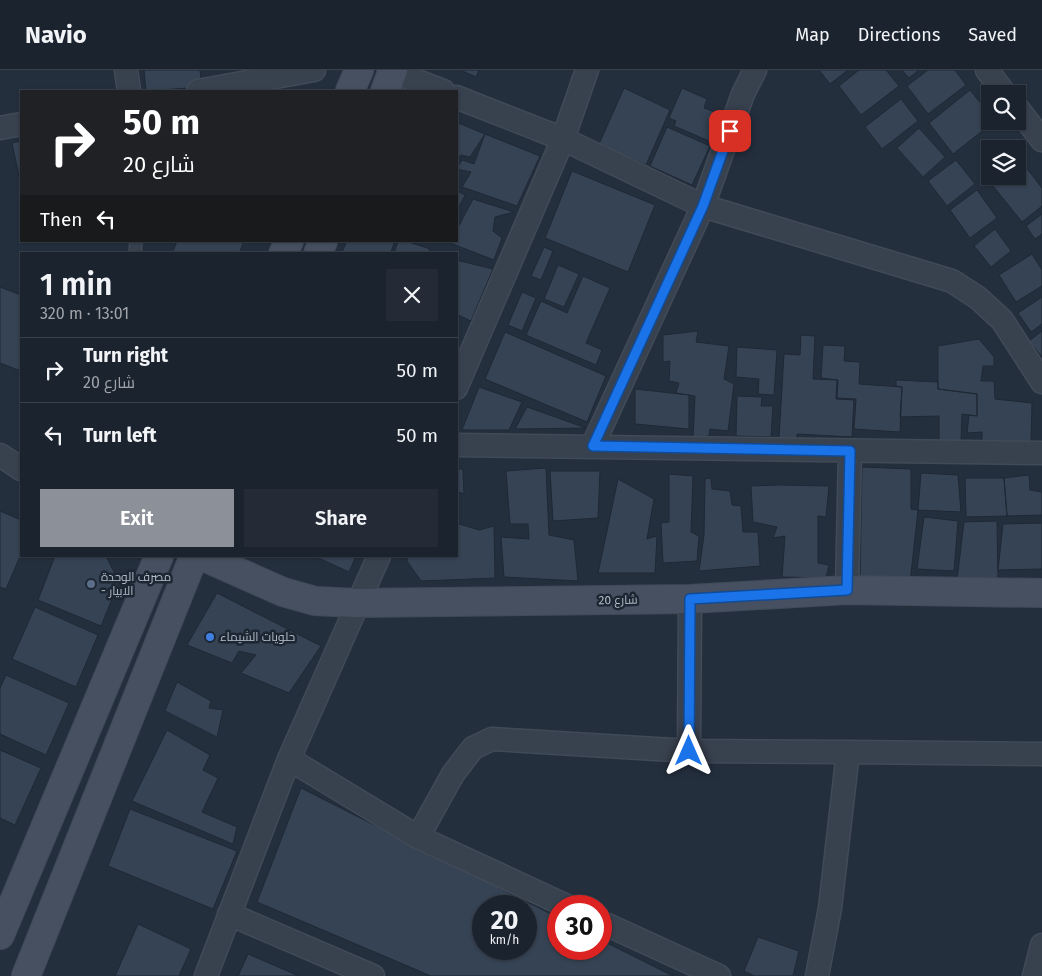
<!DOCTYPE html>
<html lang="en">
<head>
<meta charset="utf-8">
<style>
  body { margin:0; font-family:"Fira Sans",Cairo,sans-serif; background:#242b36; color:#f1f3f6; height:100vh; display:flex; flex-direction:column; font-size:19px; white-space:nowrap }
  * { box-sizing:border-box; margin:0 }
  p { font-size:16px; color:#a0a4aa }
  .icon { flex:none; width:28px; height:28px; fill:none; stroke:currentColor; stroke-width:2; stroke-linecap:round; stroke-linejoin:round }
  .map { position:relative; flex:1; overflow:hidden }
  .panel { position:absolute; left:20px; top:182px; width:438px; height:305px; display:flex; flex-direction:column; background:#1b232e; border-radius:0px; box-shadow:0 1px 4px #0004,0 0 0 1px #39404a }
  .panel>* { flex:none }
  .hud { position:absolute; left:20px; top:20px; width:438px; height:152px; border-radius:0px; box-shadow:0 1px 4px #0004,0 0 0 1px #39404a; background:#202124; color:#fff; overflow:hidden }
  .tools { position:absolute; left:981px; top:15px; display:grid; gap:10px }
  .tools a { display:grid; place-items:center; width:45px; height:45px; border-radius:0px; background:#1b232e; box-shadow:0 1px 4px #0004,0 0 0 1px #39404a; font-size:25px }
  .speed { position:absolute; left:472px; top:825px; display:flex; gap:10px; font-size:25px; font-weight:700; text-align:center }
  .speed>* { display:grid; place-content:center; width:65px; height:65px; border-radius:50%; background:#1b232e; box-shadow:0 1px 4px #0004,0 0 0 1px #39404a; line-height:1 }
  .speed small { font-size:12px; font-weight:400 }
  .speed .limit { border:8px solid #d22; background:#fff; color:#111 }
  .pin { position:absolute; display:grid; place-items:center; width:42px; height:42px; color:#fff; margin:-21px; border-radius:10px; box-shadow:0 2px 8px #0006 }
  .me { position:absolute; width:55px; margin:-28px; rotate:0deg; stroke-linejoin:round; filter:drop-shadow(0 0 4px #0008) }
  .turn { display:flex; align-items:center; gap:18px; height:105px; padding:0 20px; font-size:22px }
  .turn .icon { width:65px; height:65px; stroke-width:2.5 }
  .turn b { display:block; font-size:35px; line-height:42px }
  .then { display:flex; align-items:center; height:48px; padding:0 20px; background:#0003; gap:10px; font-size:19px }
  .round { display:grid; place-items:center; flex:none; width:52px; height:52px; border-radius:0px; background:#242b36 }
  .head { display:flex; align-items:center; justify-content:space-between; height:85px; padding:0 20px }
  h1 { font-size:30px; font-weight:600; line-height:38px }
  .button { display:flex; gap:10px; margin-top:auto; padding:10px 20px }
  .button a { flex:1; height:58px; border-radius:0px; background:#8c9099; color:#fff; font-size:20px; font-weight:600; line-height:58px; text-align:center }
  .button a+a { background:#242b36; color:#f1f3f6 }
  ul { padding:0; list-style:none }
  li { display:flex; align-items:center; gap:15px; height:65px; padding:0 20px; border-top:1px solid #39404a }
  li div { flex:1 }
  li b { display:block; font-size:19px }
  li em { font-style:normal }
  header { display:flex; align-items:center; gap:30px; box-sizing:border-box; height:70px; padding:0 25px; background:#1b232e; border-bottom:1px solid #39404a }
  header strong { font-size:24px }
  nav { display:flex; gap:28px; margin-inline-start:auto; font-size:18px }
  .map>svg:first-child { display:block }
</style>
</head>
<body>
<header>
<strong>Navio</strong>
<nav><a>Map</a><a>Directions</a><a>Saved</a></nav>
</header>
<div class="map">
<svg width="1042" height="906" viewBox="0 0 1042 906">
  <rect width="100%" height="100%" fill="#242f3e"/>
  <path fill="#364354" stroke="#1f2835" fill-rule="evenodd" d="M144,0H200L202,17L146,21Z
    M460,0H479L476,7Z
    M819,0H848L830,14Z
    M859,0H886L899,16L861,45L839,16Z
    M902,0H919L909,8Z
    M928,0H955L966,15L928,44L907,16Z
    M624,18L670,40L646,95L599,74Z
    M682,18L707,29L704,38L715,42L709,55L715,60L709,71L674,56L676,51L669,48Z
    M970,20L990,45V51H995L953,84L929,53Z
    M901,29L918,51L882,79L865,57Z
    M456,52L485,64L470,87L461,85L456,90Z
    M667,57L710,76L692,115L650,96Z
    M919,58L945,87L923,107L897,78Z
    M485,64L540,86L517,136L462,117L471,102L456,99L462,90L474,94Z
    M21,71V115L12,73Z
    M1018,87L1042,118V136L1022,152L981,101L990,94V106H1018Z
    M956,90L975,114L947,136L928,111Z
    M572,101L655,135L628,202L545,168Z
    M456,120L465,125L456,143Z
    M977,120L997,148L970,168L950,140Z
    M473,129L514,142L495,147L493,161L502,168L494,190L450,173L456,171V161Z
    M1042,144V164L1035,169L1026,156Z
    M995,159L1011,181L991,197L974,176Z
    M177,171H244L239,184H172Z
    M347,171H395L390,184H341Z
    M398,171H406L430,179L428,184H394Z
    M544,177L553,181L541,210L531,206Z
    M1032,184L1042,200V216L1016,232L999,205Z
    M456,190L493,199L471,251L456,244Z
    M558,195L579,204L564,237L544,229Z
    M583,206L610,218L586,273L602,280L596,295L526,265L541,231L567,243Z
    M0,217L21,225V301L0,293Z
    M522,222L536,228L522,261L508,255Z
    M1042,227V254L1031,262L1018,243Z
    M698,261L696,272L729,276L724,309L734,314L728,361L710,359L709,366L693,368L695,326L676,323L679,313L669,311L670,291L663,292V265Z
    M1042,261V287L1029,271Z
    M505,262L606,306L587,352L485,309Z
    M801,265L815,266L813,309L837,310L836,329L854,330L852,367L797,364V370L779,369L784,284L800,285Z
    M979,269L994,287V296H983L981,311H994L995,329L1032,333L1031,372L982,373V362L967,363L969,345L977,346V324L938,319V276Z
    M823,275L845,276L844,291L860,292L859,314L902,317L900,362L854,359L856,329L837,328L838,310L821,308Z
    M737,277L777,280L774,325L758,324L759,309L736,307Z
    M896,310L938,312V319L977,324V346L962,344L961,371L939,373V346L900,347L902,317L896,316Z
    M479,317L522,332L509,360H462Z
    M635,319L689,325V359L635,354Z
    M737,326L762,327L761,336H773L771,367L736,366Z
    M527,337L586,358L515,359Z
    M862,397L911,399V439L918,440L910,513L860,510Z
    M546,398L549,465L574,470L578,511L504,507L501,467L529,469L528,454H510L506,401Z
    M456,399H463L464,424L456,421Z
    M550,401H600L598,448L553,451Z
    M921,403L958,405L961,442L918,440Z
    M669,404L693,406L691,462L699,466L697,491L663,493L661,453L669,452Z
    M1029,405L1030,420L1042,422V445L1007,446L1004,408Z
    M711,408L712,419L730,421L732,435L741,436L743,462H758L760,496L699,501L704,465L705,409Z
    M965,408H1004L1007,446L966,447Z
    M618,409L654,429L647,469L657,466L655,503H598Z
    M778,415L829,416L826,447L818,446V493L829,495L826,508L782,507L785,466L773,468L777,457L753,452L751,416Z
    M0,441L21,450V484L6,519L0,517Z
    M924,447L958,451L954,501L917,499Z
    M997,451L998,511L957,510L964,452Z
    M456,453L479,460L494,456L495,508L421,511L407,491L408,486H456Z
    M1042,453V499L998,500L1003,454Z
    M55,486H106L119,512L101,556L38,530Z
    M314,486H356L349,502Z
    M217,523L321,576L289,623L241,603L256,585L239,581L232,593L187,575Z
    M35,537L98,565L76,617L12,589Z
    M6,605L69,633L46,685L0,664V618Z
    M177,612L211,631L209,638L223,640L217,667L165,641Z
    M167,660L210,685L203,700L218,708L202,742L237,757L233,774L132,731Z
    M0,680L41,698L15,755L0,748Z
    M301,718L559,848V879H601V870L673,906H431L257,832ZM484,836H526V879H484Z
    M130,739L237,781L213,839L108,796Z
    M138,854L191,879L179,906H115Z
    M758,867L799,881L793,906H754L744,901Z
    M248,884L299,906H238Z"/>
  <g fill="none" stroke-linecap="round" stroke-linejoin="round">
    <g stroke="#414a57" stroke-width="14">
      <path id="lane" d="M135,184L136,171"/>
    </g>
    <g stroke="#414a57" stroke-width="25">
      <path id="street" d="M126,0L129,21
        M389,0L443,21
        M987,0L1005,24
        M198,21L314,0
        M456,27L563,69L703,136L952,211L978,228L1002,250L1042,312
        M1018,39L1042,70
        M0,58L21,54
        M456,318L563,69L587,0
        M456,375L1042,383
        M593,375L703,136L743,24L755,0
        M0,385L21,399
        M847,520L850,381
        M689,681L690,529
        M289,689L418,767L453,704L473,678L492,669L689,681L848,682
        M418,767L567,836
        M229,844L373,906
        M601,852L719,906
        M206,906L289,689L379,486
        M817,906L830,838L848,682L1042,684
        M1034,906L1042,875"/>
    </g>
    <g stroke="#414a57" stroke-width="30">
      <path id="secondary" d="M350,21L359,0
        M385,21L393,0
        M283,184L289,171
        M318,184L323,171
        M202,486L283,522L315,531L356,533L690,529L847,520L1042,523
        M0,865L159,486
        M26,906L194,486"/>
    </g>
    <use href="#lane" stroke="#38414e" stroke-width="11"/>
    <use href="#street" stroke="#38414e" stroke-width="22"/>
    <use href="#secondary" stroke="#465061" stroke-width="28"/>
  </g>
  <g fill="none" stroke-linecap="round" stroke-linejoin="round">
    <g stroke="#114b97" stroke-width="12">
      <path id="route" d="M689,681L690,529L847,520L850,381L593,376L703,136L730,61"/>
    </g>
    <use href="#route" stroke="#1a73e8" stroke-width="9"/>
  </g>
  <circle fill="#5c6f8a" stroke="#1d2633" stroke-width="2" cx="91" cy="514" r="5"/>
  <circle fill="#3f7fe0" stroke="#1d2633" stroke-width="2" cx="210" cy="567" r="5"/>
  <g text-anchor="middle" stroke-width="5" stroke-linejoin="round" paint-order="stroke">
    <g font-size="12" fill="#b4bcc9" stroke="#1d2633" text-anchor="start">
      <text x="101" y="511">مصرف الوحدة<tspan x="101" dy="14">- الابيار</tspan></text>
      <text x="220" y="571">حلويات الشيماء</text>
    </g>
    <g font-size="12" fill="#b4bcc9" stroke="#1d2633">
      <text transform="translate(618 530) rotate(-1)" y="4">شارع 20</text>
    </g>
  </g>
</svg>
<div class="tools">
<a><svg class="icon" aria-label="search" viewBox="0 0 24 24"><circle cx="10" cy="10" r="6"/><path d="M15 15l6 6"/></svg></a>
<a><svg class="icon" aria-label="layers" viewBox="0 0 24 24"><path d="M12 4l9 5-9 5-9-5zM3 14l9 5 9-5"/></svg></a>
</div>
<div class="speed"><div>20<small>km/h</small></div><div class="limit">30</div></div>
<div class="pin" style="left:730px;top:61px;background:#d93025"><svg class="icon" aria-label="arrive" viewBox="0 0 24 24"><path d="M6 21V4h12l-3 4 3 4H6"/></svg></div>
<svg class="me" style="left:689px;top:681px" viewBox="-20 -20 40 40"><path d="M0-17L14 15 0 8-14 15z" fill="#1a73e8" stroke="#fff" stroke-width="4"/></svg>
<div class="hud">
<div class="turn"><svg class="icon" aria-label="right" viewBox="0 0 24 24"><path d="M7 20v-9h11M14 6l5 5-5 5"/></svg><div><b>50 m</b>شارع 20</div></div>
<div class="then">Then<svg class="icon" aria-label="left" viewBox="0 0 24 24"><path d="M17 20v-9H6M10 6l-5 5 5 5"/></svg></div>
</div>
<section class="panel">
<div class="head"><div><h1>1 min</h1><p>320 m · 13:01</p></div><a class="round"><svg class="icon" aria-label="close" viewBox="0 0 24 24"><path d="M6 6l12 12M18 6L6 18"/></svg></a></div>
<ul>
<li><svg class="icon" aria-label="right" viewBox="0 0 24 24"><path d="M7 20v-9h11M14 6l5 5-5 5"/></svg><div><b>Turn right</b><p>شارع 20</p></div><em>50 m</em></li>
<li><svg class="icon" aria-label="left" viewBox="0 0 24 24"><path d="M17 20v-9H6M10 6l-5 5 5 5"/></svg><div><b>Turn left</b></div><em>50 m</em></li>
</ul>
<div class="button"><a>Exit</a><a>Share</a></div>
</section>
</div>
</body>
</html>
